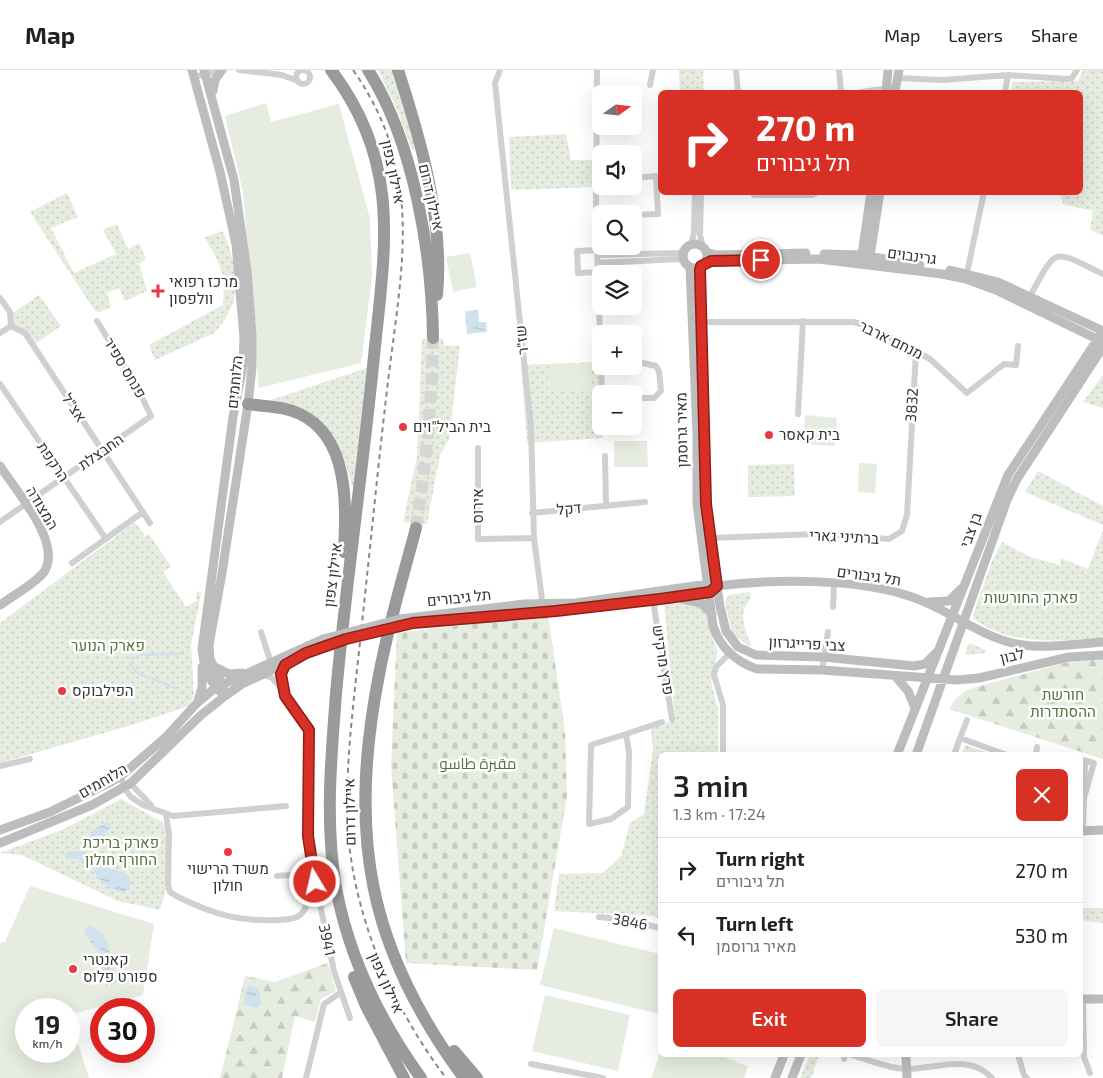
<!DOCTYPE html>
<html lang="en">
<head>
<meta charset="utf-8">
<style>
  body { margin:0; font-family:"Exo 2",Cairo,Heebo,sans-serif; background:#f6f6f6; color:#202124; height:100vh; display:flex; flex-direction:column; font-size:19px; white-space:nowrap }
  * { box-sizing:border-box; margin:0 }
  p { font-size:16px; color:#757577 }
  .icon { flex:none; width:28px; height:28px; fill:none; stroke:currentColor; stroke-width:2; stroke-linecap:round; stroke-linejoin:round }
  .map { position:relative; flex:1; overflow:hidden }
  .panel { position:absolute; left:658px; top:682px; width:425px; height:305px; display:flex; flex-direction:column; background:#fff; border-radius:8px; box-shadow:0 5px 20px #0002 }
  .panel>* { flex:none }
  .hud { position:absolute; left:658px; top:20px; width:425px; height:105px; border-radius:8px; box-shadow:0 5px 20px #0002; background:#d93025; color:#fff; overflow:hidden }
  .needle { width:32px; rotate:75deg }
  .controls { position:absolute; left:592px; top:15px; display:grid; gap:10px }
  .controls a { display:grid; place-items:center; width:50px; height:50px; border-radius:8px; background:#fff; box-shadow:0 5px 20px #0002; font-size:25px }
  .speed { position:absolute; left:15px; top:928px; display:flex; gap:10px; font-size:25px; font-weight:700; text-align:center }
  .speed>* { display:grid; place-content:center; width:65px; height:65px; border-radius:50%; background:#fff; box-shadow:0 5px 20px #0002; line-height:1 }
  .speed small { font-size:12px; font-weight:400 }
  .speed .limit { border:8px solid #d22; background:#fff; color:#111 }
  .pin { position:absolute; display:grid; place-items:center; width:42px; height:42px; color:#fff; margin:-21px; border:2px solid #fff; border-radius:50%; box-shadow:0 1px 5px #0007 }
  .me { position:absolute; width:55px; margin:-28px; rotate:351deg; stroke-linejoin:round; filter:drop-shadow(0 0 4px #0008) }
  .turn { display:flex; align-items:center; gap:18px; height:105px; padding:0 15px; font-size:22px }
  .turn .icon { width:65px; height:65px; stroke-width:2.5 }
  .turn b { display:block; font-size:35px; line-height:42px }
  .round { display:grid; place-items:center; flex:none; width:52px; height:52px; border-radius:8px; background:#f6f6f6 }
  .headline { display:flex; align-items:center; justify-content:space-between; height:85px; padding:0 15px }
  h1 { font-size:30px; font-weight:600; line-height:38px }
  .button { display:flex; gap:10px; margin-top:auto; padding:10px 15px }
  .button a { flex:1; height:58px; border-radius:8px; background:#d93025; color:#fff; font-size:20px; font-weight:600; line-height:58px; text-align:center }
  .button a+a { background:#f6f6f6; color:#202124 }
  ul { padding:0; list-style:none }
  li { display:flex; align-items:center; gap:15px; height:65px; padding:0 15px; border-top:1px solid #e0e0e0 }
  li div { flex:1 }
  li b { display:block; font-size:19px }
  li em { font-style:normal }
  header { display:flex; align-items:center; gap:30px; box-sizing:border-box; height:70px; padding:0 25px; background:#fff; border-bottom:1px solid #e0e0e0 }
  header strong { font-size:24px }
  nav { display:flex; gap:28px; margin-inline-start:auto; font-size:18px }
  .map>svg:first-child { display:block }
</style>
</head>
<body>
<header>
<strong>Map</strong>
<nav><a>Map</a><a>Layers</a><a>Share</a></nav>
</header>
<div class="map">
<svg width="1103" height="1008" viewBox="0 0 1103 1008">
  <defs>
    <pattern id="grass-dots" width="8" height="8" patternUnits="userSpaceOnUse" patternTransform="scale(1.25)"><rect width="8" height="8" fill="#e6ecdf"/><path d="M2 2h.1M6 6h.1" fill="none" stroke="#c6cbc0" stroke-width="1.8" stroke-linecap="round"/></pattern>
    <pattern id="forest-firs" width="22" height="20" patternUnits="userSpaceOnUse" patternTransform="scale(1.25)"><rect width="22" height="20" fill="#e6ecdf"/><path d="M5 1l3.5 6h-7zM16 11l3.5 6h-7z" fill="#c6cbc0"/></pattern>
    <pattern id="cemetery-stones" width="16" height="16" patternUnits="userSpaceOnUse" patternTransform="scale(1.25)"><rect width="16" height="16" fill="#e6ecdf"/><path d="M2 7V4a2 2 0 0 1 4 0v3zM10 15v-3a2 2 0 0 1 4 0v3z" fill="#c6cbc0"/></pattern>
    <pattern id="water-ripples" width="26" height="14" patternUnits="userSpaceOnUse" patternTransform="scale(1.25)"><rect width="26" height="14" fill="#cfe2ee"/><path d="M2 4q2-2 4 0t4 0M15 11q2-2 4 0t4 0" fill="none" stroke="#b2c2cd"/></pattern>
  </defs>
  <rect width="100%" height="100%" fill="#fff"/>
  <path fill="url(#grass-dots)" d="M378,0H392L402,25L415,80H412L398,41Z
    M679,0H703L704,22H680Z
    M1083,0H1103V166L1090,160L1093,141L1063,134L1060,123L1080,122V22H1011L1013,12L1078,11Z
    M566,64L571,90H592L593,117L511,120L509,67Z
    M67,123L78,147L51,158L74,203L116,184L103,160L117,154L128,179L139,173L146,189L139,194L147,221L125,231L119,218L107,223L111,237L99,242L95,241L30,142Z
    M222,161C230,171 239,213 235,226C231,239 224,254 214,263L155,290L149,275L223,235C225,202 222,195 204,168Z
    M39,225L61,256L35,274L13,255V243Z
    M422,269H443L444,276H460L449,369L440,385L427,454L403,452L417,387Z
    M598,292L603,368L527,373L521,295Z
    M367,298L354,422C340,369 329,342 271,330Z
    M1103,305V338L1083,332Z
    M794,394L795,426L748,427V395Z
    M1038,401L1103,436V455L1025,422Z
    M135,452L145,466L149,464L171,497L163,502L186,537L197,531L196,523L200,521L201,524L191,574L194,625L189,636L135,654L0,693V553Z
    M1103,460V568C1060,571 1010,576 974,549L973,545L992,491L1002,472L1030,487L1060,495L1061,488L1088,499Z
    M750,522L751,528C737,543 745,559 751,575L749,577L732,563L725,532L729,525Z
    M664,531C676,533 702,532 707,546C711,559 711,569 718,581L711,612L718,639V685H660V849L653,846L554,841L559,804L603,803L621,786L630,753L644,744L653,680L651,658L675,650Z
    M969,573L986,580L985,583L965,585Z
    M965,675L994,685H962Z
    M121,729L162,752L166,758V819L160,840L118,831L22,785L0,783L64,759Z
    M1080,838H1103V853L1080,850Z
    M810,985H819L811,1008H800Z"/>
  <path fill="url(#forest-firs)" d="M1103,589V689L949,639L956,628L969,619L1075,590Z
    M328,893L336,921L321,929L315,952L295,946L282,1008H220L245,906L275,912Z"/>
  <path fill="url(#cemetery-stones)" d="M548,545L565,661L567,726L537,900L406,893L391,696L397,563Z"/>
  <path fill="#e6ecdf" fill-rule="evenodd" d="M266,33L271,52L339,34L370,149L372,207L361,293L259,318L243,122L225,46Z
    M470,183L477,217L453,222L446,187Z
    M549,294L591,296L589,322L548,320Z
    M805,345L837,348L835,376L803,374Z
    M614,371H647L648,397H614Z
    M859,393L877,394L875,423L858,422Z
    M30,816L154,854L143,925L69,945L89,1008H0V873L5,872ZM26,939H69V981H26Z
    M554,858L660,884V944L540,915Z
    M545,925L630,945L618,1001L532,981Z
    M660,983V985H718L748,996L744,1008H651Z"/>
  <path fill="url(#water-ripples)" d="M478,240L479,252H486L487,262L467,264L465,241Z
    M107,752L111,756L101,771L96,773L90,768C92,758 100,757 107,752Z
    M67,781L86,782L97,794L125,804L131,811L129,820L122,823C103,816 98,809 89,792L65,787Z
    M88,855L104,864L119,912L106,916L97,880L84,863Z
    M248,915L259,918L261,934L256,938L243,934Z"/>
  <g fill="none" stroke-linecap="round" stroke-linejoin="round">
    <path stroke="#cfe2ee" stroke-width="2" d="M131,589L140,585L183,584
      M130,594L138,603L177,619"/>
    <path stroke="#d6d6d6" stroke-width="12" stroke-dasharray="12 6" stroke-linecap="butt" d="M416,458C426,395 432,332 433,268"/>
    <path stroke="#d0d0d0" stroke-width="6" d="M239,0L282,5L298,11
      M500,0L495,13L531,358L534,468L543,537
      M597,0L596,146L601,295
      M736,0L738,22
      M839,0L841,22
      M296 7a7 7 0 1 1 14 0a7 7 0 1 1-14 0Z
      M194,7L222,0
      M898,8L942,10L1008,5L1067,9L1072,8L1077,0
      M650,15L653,0
      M861,22L890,18
      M1005,22L1008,5
      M634,108L656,106L658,144L634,145
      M701,122L700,165L703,177
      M751,122L754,125H812L818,122
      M691,175L694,162L695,122
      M598,180L577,181L578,203L599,202
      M598,185L679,183L685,179
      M598,193L679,189L685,192
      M967,203L984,122
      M1030,226C1058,176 1051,179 1103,204
      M0,228L10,242L11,256
      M693,252H853L869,256L930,289L967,323L1004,294L1016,295L1018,276
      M11,256L25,263L150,453
      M0,263L11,256
      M601,296L602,324
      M0,314L106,469
      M634,328H654L661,321L659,301L656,296L638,292
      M798,344L803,251
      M478,378V469L534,468
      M605,386L606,436
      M532,443L645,432
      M0,452L151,346L135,313L97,251
      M709,468L820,464L889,469L902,461L907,445L916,282
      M72,493L143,442
      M653,530L672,649
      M833,537L834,514
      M261,562L271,593
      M285,595L281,604L285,626L309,660L308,765L312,796L334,901L350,948
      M822,600L828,562
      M262,604L272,608L281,618
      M626,664L591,675L589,754L611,749L628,737L629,682L626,664L662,652
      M960,668L967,650
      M723,685V635L714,605L716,597L730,583
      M954,685L960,668L1007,685
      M1036,685L1037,677
      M0,696L30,689
      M121,706L124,718L131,727L143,735L173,746L286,736
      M129,712L151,735
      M166,745L169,764L168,815L170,822L178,827C213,844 239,852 278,850C284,849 291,850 297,847C311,840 313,812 296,806C291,804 283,806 277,806
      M1083,761L1085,690L1094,693L1084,728
      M599,847L627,850L660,858
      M1083,930L1084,987L1090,1003
      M851,985C868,989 889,999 907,999C935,999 969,983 992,1008
      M1018,985L1024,1005L1027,1008
      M844,989L845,985
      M531,994L603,1008
      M306,1008L324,934L340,923"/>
    <path stroke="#bdbdbd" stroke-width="9" d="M192,0L220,102L236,174L244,267L243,296L233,347L202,579C204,599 210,614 225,626
      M204,0L234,110L247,201L252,265V298L248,334L222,503L209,575L210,589L222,614L225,626
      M213,21L215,10L222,0
      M886,22L888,0
      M895,22L899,0
      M683 186a12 12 0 1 1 24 0a12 12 0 1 1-24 0Z
      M706,182L716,185L806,183
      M824,184L862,185L920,195
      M864,190L862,185L871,122
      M866,191L870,186L880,122
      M704,194L716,191L818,189L942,204L966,209L996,220L1101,271
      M701,196L707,452L720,536L726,561L738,577L756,585L823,587L914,596L925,594L937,582
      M690,197L697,363V434L713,556C720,577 736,592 757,599L822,600L957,610L979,608L1069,587L1103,585
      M950,200L998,212L1103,261
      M0,396C16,421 63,473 44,502C36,513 11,527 0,535
      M682,529L701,533L712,544
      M929,532L949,531L961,519
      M400,549L524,534L576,533L708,514L717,516C773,509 855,508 909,526C945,537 976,564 1012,573C1041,580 1074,574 1103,572
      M399,555L555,541L709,522L713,519
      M213,596L229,604L242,603
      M896,607L908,621L915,638
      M198,631L202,617V597
      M897,685L1008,405L1103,261
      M916,685L1007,430L1017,409L1103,277
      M0,760L50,742L109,713L121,706L166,667L197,633L215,618L323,569
      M1080,761L1103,760
      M0,773L92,735L131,713L200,646L225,626L242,614L322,577
      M1080,929H1103
      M906,985L907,1008
      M775,1008L784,985
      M792,1008L801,985"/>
    <path stroke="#9a9a9a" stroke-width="12" d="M331,0C402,93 385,178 374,286C363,399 346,511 336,624C331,689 325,754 336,818C349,887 380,951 421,1008
      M368,0C414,72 432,184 433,268
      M398,0C421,71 444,150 437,225
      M248,334C266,337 284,336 300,344C350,368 346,436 344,482
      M416,458C403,507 388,556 379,605C348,763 367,878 464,1008
      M354,907L366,936L404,1008
      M454,981L477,1008"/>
    <path stroke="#888" stroke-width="2" stroke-dasharray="5 4" stroke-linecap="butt" d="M353,0C423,99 403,192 389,303C379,386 371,470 362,553C356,614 347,675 347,736C347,832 389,933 446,1008"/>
    <path stroke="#bdbdbd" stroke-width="9" d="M323,569L400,549
      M322,577L365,563L399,555"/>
  </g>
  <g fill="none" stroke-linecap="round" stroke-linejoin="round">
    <g stroke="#8d1f18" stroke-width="12">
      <path id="route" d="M315,812L308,766L309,660L285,626L281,604L285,595L306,583L346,569L413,553L556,541L660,529L710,522L717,516L706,434L700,200L701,196L711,191L761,190"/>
    </g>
    <use href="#route" stroke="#d93025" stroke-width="9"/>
  </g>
  <g fill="#e63946" stroke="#fff" stroke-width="2">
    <path d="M155.5 213.5h5v5h5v5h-5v5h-5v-5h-5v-5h5z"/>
    <circle cx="403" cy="357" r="5"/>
    <circle cx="769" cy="365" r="5"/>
    <circle cx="62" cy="621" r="5"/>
    <circle cx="228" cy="782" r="5"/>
    <circle cx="73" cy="899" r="5"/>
  </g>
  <g text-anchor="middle" stroke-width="5" stroke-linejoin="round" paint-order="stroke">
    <g font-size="15" fill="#333" stroke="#fff">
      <text transform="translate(393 102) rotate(78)" y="5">איילון צפון</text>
      <text transform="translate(431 127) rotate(77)" y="5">איילון דרום</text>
      <text transform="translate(912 186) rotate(8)" y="5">גרינבוים</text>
      <text transform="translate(522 270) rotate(-96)" y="5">שז"ר</text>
      <text transform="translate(891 270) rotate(26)" y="5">מנחם ארבר</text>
      <text transform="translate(125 298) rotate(59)" y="5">פנחס ספיר</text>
      <text transform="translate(235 312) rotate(-84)" y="5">הלוחמים</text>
      <text transform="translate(912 335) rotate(-86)" y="5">3832</text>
      <text transform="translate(74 338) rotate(56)" y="5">אצ"ל</text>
      <text transform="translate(682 360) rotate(-91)" y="5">מאיר גרוסמן</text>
      <text transform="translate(101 382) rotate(-35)" y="5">החבצלת</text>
      <text transform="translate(53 392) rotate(56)" y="5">הרקפת</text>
      <text transform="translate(478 436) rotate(-90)" y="5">אירוס</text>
      <text transform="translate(42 438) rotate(59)" y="5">המצודה</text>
      <text transform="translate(569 439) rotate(-5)" y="5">דקל</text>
      <text transform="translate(971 460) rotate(-70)" y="5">בן צבי</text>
      <text transform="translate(844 467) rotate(3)" y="5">ברתיני גארי</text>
      <text transform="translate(333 505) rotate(-83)" y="5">איילון צפון</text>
      <text transform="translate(869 506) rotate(8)" y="5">תל גיבורים</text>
      <text transform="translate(459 528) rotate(-6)" y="5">תל גיבורים</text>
      <text transform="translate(807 574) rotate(3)" y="5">צבי פרייגרזון</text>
      <text transform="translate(1012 586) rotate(-13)" y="5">לבון</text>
      <text transform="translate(663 590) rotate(81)" y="5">פרץ מרקיש</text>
      <text transform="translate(103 711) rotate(-30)" y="5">הלוחמים</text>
      <text transform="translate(350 742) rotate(-91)" y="5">איילון דרום</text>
      <text transform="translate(630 852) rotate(10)" y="5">3846</text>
      <text transform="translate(327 870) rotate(78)" y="5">3941</text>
      <text transform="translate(386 913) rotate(66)" y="5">איילון צפון</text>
    </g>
    <g font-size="15" fill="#333" stroke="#fff" text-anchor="start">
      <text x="169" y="217">מרכז רפואי<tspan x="169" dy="17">וולפסון</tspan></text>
      <text x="413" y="362">בית הביל"וים</text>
      <text x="779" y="370">בית קאסר</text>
      <text x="72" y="626">הפילבוקס</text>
      <text x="228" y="804" text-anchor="middle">משרד הרישוי<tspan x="228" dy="17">חולון</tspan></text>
      <text x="83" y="895">קאנטרי<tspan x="83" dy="17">ספורט פלוס</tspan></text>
    </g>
    <g font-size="15" fill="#56703f" stroke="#fff">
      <text x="1031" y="533">פארק החורשות</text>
      <text x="108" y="581">פארק הנוער</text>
      <text x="1063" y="630">חורשת<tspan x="1063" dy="17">ההסתדרות</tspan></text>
      <text x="478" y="699">مقبرة طاسو</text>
      <text x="121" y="778">פארק בריכת<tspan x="121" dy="17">החורף חולון</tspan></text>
    </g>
  </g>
</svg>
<div class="controls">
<a><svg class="needle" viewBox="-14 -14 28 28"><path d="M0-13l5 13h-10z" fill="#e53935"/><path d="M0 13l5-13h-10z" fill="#757577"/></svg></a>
<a><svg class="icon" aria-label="sound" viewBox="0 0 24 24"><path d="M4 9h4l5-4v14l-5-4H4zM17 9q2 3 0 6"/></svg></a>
<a><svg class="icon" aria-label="search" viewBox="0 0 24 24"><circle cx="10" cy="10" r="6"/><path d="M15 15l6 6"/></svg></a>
<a><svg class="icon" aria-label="layers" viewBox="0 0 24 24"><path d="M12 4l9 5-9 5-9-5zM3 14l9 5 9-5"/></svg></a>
<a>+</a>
<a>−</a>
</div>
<div class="speed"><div>19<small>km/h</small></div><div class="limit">30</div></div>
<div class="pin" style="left:761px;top:190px;background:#d93025"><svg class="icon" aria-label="arrive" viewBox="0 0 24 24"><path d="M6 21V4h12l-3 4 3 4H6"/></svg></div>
<svg class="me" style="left:315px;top:812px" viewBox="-20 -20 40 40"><circle r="17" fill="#d93025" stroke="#fff" stroke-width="3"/><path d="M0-11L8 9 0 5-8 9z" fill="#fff"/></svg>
<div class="hud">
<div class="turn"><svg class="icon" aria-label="right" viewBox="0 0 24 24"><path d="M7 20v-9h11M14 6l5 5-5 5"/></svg><div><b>270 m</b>תל גיבורים</div></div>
</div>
<section class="panel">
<div class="headline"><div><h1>3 min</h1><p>1.3 km · 17:24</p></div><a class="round" style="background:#d93025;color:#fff"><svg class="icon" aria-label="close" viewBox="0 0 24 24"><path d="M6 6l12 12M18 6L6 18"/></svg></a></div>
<ul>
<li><svg class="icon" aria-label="right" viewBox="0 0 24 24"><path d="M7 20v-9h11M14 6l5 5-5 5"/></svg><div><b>Turn right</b><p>תל גיבורים</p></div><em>270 m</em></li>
<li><svg class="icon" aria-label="left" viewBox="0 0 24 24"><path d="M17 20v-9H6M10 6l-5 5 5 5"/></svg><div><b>Turn left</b><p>מאיר גרוסמן</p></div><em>530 m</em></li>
</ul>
<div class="button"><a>Exit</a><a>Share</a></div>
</section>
</div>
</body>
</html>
